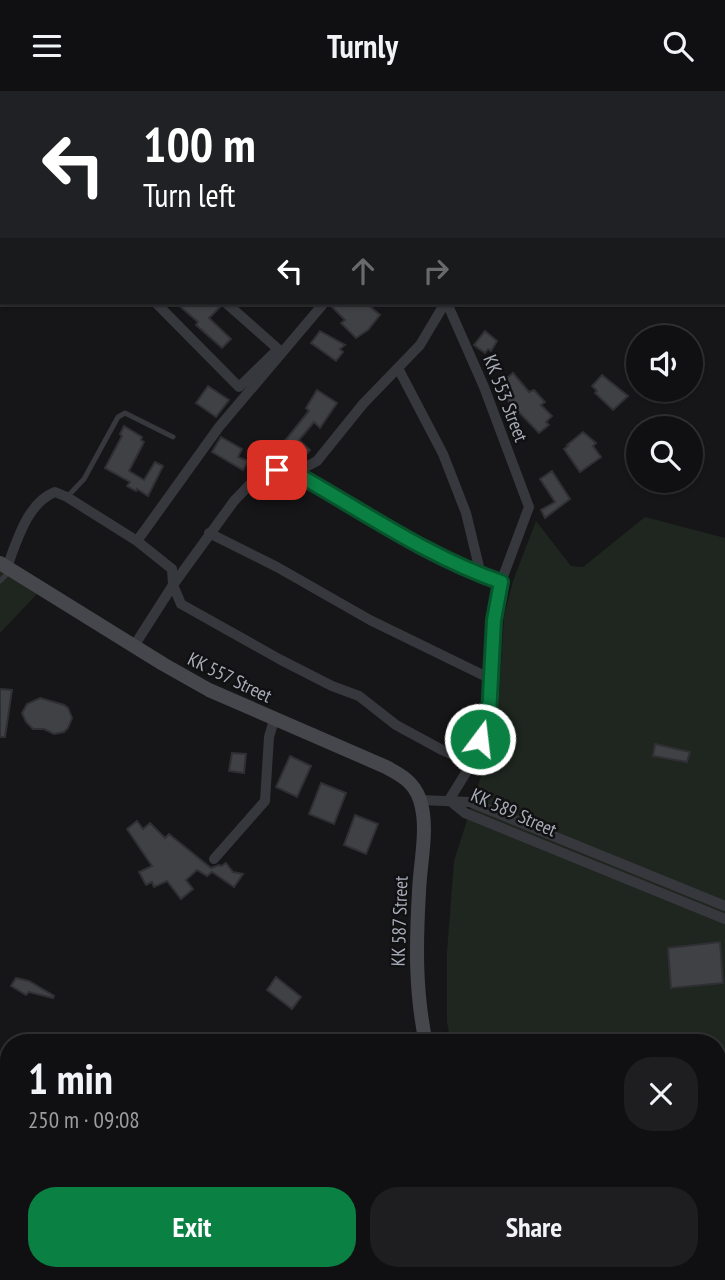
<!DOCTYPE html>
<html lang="en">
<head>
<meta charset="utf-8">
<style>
  body { margin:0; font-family:"PT Sans Narrow",sans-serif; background:#1e1e20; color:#f1f3f6; height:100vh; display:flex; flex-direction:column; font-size:26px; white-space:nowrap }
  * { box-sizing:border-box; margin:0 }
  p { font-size:23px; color:#9c9d9f }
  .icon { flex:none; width:38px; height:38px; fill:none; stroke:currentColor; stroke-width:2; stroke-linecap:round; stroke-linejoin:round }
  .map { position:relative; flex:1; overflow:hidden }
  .sheet { position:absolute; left:0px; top:943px; width:726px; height:247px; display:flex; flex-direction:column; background:#101012; border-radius:28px 28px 0 0; box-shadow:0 2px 5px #0004,0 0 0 2px #303032 }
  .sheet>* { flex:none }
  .banner { position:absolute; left:0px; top:0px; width:726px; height:214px; box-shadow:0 2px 5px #0004,0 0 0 2px #303032; background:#202124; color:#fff; overflow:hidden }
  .buttons { position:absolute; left:626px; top:234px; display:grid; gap:14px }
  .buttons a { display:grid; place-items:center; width:77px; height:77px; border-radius:50%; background:#101012; box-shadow:0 2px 5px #0004,0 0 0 2px #303032; font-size:35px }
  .pin { position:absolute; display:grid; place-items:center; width:60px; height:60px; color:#fff; margin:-30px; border-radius:14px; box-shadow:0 4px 10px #0006 }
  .me { position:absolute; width:77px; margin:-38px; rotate:15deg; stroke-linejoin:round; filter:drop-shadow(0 0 5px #0008) }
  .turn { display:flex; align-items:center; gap:24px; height:147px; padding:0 28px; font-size:32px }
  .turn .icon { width:91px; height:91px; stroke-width:2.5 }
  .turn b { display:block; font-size:49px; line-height:60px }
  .lanes { display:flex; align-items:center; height:66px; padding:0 28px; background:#0003; justify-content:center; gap:35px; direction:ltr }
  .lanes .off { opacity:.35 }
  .round { display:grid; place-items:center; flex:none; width:74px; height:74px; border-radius:28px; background:#1e1e20 }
  .overview { display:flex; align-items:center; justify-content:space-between; height:119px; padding:0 28px }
  h1 { font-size:42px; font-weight:700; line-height:52px }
  .cta { display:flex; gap:14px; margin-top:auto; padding:14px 28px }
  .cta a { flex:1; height:80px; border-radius:28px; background:#0b8043; color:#fff; font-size:28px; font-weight:700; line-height:80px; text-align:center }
  .cta a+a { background:#1e1e20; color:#f1f3f6 }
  header { display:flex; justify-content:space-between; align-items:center; height:91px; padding:0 28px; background:#101012; font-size:32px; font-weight:700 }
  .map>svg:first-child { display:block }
</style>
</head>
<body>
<header><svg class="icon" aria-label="menu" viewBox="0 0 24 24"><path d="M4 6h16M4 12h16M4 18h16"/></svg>Turnly<svg class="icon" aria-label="search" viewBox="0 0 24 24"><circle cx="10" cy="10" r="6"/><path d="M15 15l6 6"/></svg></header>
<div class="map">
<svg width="725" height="1189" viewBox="0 0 725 1189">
  <rect width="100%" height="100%" fill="#161618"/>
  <path fill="#1e261f" d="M645,426L725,447V1189H675L653,1181H718V952H451L447,931V861L454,770L497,635L504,525L513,490L536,430L571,475L583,476Z
    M0,478L37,503L0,542Z"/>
  <path fill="#404145" stroke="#303034" stroke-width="2" d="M176,212H218L220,216L209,227L231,248L222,257L196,234L198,231Z
    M332,212H366L380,224L368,239L356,247L341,232L345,229L331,215Z
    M320,240L345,254L340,258L343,261L336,270L311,252Z
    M485,240L497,250L491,260L488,258L485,262L474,254Z
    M513,282L529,301L534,299L545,311L541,314L552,325L546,331L549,334L539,342L508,310L499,294Z
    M602,284L628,305L613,319L595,302L597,300L592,295Z
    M208,295L229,309L216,326L196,312Z
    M317,299L337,312L320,337L314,331L299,349L310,359L302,368L283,352L309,320L306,317Z
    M124,335L142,346L141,349L144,351L129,380L144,389L155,371L163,375L148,405L137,398L136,400L127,395L130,391L105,377L122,345L120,343Z
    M583,341L596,352L593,355L601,366L580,381L564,358L568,355L567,354Z
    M221,346L242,358L238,366L248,370L243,379L212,361Z
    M552,380L570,408L545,427L541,419L555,411L540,388Z
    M0,598L12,599L5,646H0Z
    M40,607L64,614L68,617L72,627L68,637L64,641L54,643L44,638H33L26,631L22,622L27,613Z
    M655,653L690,661L687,671L653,665Z
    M232,662L246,663L244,682L229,680Z
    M290,665L311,675L297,706L276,696Z
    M321,692L346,702L334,733L309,723Z
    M355,724L378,733L366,763L344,754Z
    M137,730L143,738L150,732L165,747L169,743L211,777L219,774L221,775L226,772L233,781L243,783L234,796L212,781L207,785L197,779L186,789L193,798L181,808L167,790L154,796L152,791L146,794L139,781L152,775L127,738Z
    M720,851L723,892L671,897L668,857Z
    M276,886L301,906L292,918L267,899Z
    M16,887L29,890L54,905L53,907L29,901L26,904L11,895Z
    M0,1123L9,1131V1151L0,1161Z"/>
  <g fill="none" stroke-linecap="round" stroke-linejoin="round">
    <path stroke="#37383d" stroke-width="5" d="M67,406L84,388L118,326L125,322L173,346
      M0,490L10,480"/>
    <path stroke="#37383d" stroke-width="10" d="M385,0V2
      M215,2L216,0
      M334,2L335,0
      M156,212L239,296L278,258L226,212
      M445,212L420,254L363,313L317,370L294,382L277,379L265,380L254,389L234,410L173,494L181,513L281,569L332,595L359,605L396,634L442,659L472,672
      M447,212L484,296L529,416L501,491L494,529L489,624L472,672L449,709
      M398,277L443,363L466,422L481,484L501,491
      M294,382C357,416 415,457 481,484
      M209,442L277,476L370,529L491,588
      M137,450L219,336L324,212
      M7,476C17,450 27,412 55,401L67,406L137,450L172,478L173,494L134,555
      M420,709L470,711L725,815
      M449,709L465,722L725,828
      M214,768L265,710L269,646L274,629
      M247,1181L262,1189
      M445,1181L448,1189"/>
    <path stroke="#45474d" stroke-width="14" d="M0,472L163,573L209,599L386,676C401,684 414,691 420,709C429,737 420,771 419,801C416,852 415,901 426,952
      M0,1046L9,1050
      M599,1181L618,1189"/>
  </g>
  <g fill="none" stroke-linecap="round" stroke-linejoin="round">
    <g stroke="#07532c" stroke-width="18">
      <path id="route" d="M277,379L295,382C363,420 426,465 501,491L494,529L489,624L480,648"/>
    </g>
    <use href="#route" stroke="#0b8043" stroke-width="12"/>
  </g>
  <g text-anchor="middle" stroke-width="5" stroke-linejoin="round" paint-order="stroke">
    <g font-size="19" fill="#a8adb8" stroke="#111113">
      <text transform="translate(506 307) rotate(69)" y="7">KK 553 Street</text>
      <text transform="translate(230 586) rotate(26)" y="7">KK 557 Street</text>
      <text transform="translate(514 721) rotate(24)" y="7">KK 589 Street</text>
      <text transform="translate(399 830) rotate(-88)" y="7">KK 587 Street</text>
    </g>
  </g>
</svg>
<div class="buttons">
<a><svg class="icon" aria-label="sound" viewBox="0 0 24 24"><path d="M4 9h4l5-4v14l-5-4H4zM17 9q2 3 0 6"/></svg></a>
<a><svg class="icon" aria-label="search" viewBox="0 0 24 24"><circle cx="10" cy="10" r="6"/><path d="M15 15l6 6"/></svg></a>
</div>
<div class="pin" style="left:277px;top:379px;background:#d93025"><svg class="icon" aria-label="arrive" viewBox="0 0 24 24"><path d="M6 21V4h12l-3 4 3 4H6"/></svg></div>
<svg class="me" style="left:480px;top:648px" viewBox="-20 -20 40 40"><circle r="17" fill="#0b8043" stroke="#fff" stroke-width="3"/><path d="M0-11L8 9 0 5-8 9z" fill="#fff"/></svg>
<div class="banner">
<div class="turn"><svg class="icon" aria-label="left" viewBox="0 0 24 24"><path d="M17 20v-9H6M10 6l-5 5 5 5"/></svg><div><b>100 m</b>Turn left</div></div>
<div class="lanes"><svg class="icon" aria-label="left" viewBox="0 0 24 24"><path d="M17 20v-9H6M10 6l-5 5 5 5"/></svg><svg class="icon off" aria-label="ahead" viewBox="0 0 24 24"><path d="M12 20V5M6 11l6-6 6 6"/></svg><svg class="icon off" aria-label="right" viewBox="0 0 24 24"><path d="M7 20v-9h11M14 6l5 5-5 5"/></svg></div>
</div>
<section class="sheet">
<div class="overview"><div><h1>1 min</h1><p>250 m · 09:08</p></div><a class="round"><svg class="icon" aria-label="close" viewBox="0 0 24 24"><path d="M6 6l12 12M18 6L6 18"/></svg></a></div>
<div class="cta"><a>Exit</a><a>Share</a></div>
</section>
</div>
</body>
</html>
